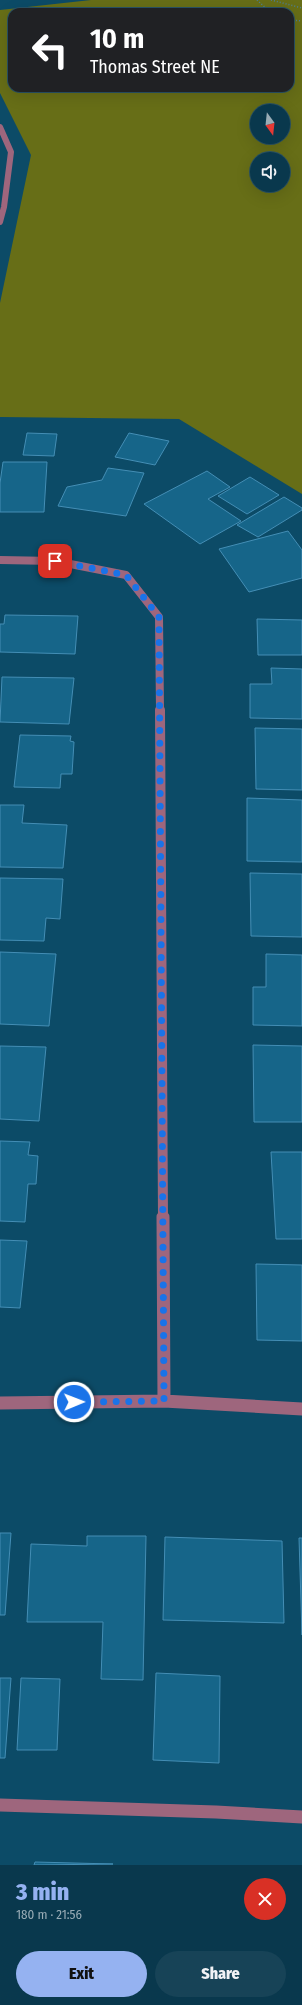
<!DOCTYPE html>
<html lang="en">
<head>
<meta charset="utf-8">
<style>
  body { margin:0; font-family:"Fira Sans Condensed",sans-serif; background:#174357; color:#f1f3f6; height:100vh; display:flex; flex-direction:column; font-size:15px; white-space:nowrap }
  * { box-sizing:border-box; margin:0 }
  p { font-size:13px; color:#99acb6 }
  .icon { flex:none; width:22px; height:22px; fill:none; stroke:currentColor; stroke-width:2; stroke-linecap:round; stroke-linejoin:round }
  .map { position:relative; height:1865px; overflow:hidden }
  .side { display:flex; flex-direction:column; background:#09384d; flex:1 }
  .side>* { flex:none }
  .hud { position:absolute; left:8px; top:8px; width:286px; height:84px; border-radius:12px; box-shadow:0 4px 16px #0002,0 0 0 1px #295265; background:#202124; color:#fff; overflow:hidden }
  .needle { width:26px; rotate:165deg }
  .tools { position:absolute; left:250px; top:104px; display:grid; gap:8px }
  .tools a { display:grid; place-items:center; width:40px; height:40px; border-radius:50%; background:#09384d; box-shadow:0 4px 16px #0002,0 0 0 1px #295265; font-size:20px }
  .pin { position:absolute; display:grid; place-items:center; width:34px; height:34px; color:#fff; margin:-17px; border-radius:8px; box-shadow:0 2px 6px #0006 }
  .me { position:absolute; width:44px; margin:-22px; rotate:89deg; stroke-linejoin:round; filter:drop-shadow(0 0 3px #0008) }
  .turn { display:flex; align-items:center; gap:14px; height:84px; padding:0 16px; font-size:18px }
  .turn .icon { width:52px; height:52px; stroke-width:2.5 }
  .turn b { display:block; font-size:28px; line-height:34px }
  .round { display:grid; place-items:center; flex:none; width:42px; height:42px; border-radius:21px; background:#174357 }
  .head { display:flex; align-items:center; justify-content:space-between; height:68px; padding:0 16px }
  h1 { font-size:24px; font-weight:800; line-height:30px; color:#95b2f1 }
  .primary-button { display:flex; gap:8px; margin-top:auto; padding:8px 16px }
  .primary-button a { flex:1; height:46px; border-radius:24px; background:#95b2f1; color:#111; font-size:16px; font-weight:800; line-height:46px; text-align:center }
  .primary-button a+a { background:#174357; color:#f1f3f6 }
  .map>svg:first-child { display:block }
</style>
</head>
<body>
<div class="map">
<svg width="302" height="1865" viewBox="0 0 302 1865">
  <rect width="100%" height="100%" fill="#0c4b67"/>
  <path fill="#676e17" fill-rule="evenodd" d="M91,0H302V494L179,419L0,417V303L31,155L0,93V10ZM12,12H290V88H12ZM257,111H283V137H257ZM257,159H283V185H257Z"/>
  <path fill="#166589" stroke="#448eb5" d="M27,433L57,434L54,456L23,455Z
    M129,433L169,441L155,465L115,457Z
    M3,462H47L44,512H0V483Z
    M108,468L144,473L126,516L58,506L67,487L102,480Z
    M207,471L230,487L208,499L241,521L200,544L144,504Z
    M250,477L279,495L247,514L218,496Z
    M284,497L302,508V510L258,537L237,525Z
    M288,531L302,550V578L249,592L219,549Z
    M5,615L78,616L75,654L0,652V624H4Z
    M257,619L302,620V655H258Z
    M271,668L302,669V719L250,718V684H272Z
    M2,677L74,678L69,724L0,722Z
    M255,728L302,729V790L256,789Z
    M20,735L71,736L70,741L74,742L72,774H61L60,788L14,787Z
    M247,798L302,800V862L247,861Z
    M0,805H24L22,823L67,825L63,868L0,867Z
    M250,873L302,874V937L251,936Z
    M0,878L63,879L60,919L46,918L44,941L0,940Z
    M0,952L56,954L49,1026L0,1024Z
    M266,954L302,955V1026L253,1025V987H266Z
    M253,1045L302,1046V1122H254Z
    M0,1046L46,1047L39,1121L0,1119Z
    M0,1141L30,1142L28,1155L38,1156L36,1184H28L25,1222L0,1221Z
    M271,1152H302V1239H276Z
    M0,1240L27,1241L20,1308L0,1307Z
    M256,1264L302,1265V1341L257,1340Z
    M0,1533H11L5,1615H0Z
    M87,1536H146L143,1680L101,1679L103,1622H27L31,1544L87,1546Z
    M165,1537L282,1541L284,1623L163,1620Z
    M299,1538H302V1635Z
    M156,1673L220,1676L219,1763L153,1760Z
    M0,1678H11L5,1758H0Z
    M21,1678L60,1679L57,1750H17Z
    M35,1862L113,1864L34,1865Z"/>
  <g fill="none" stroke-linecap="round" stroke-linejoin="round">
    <path stroke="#4d7f96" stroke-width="1.5" stroke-dasharray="1 2" stroke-linecap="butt" d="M257,0L270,12
      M271,0L302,8
      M290,20L302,21"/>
    <path stroke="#9e667d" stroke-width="6" d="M0,127L11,152L4,207L0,222"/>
    <path stroke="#9e667d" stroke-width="13" d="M0,1805L216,1812L302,1817"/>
    <path stroke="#9e667d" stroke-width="8" d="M0,560L55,561L126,575L159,617L160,711"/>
    <path stroke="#9e667d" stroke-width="10" d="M160,710L163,1218"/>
    <path stroke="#9e667d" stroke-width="13" d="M163,1217L164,1401
      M0,1403L164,1401L302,1409"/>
  </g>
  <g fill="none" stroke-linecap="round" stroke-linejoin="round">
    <path stroke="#1a73e8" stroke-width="7" stroke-dasharray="0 12.6" d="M55,561L126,575L159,617L164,1401L74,1402"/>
  </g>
</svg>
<div class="tools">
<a><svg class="needle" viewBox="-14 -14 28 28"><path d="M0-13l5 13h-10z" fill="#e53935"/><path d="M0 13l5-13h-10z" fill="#99acb6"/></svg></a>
<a><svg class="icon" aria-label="sound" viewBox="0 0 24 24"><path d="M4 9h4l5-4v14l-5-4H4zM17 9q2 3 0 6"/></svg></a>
</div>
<div class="pin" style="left:55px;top:561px;background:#d93025"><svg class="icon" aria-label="arrive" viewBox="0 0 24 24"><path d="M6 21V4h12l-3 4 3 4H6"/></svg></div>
<svg class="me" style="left:74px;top:1402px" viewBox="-20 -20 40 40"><circle r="17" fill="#1a73e8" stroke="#fff" stroke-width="3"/><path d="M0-11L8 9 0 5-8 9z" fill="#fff"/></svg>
<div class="hud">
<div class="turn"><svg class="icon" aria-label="left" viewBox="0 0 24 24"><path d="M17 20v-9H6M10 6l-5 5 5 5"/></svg><div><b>10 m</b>Thomas Street NE</div></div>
</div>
</div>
<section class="side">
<div class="head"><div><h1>3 min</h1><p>180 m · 21:56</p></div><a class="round" style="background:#d93025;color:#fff"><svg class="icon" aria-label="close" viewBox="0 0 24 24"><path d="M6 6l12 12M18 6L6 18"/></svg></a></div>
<div class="primary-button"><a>Exit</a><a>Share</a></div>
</section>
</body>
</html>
